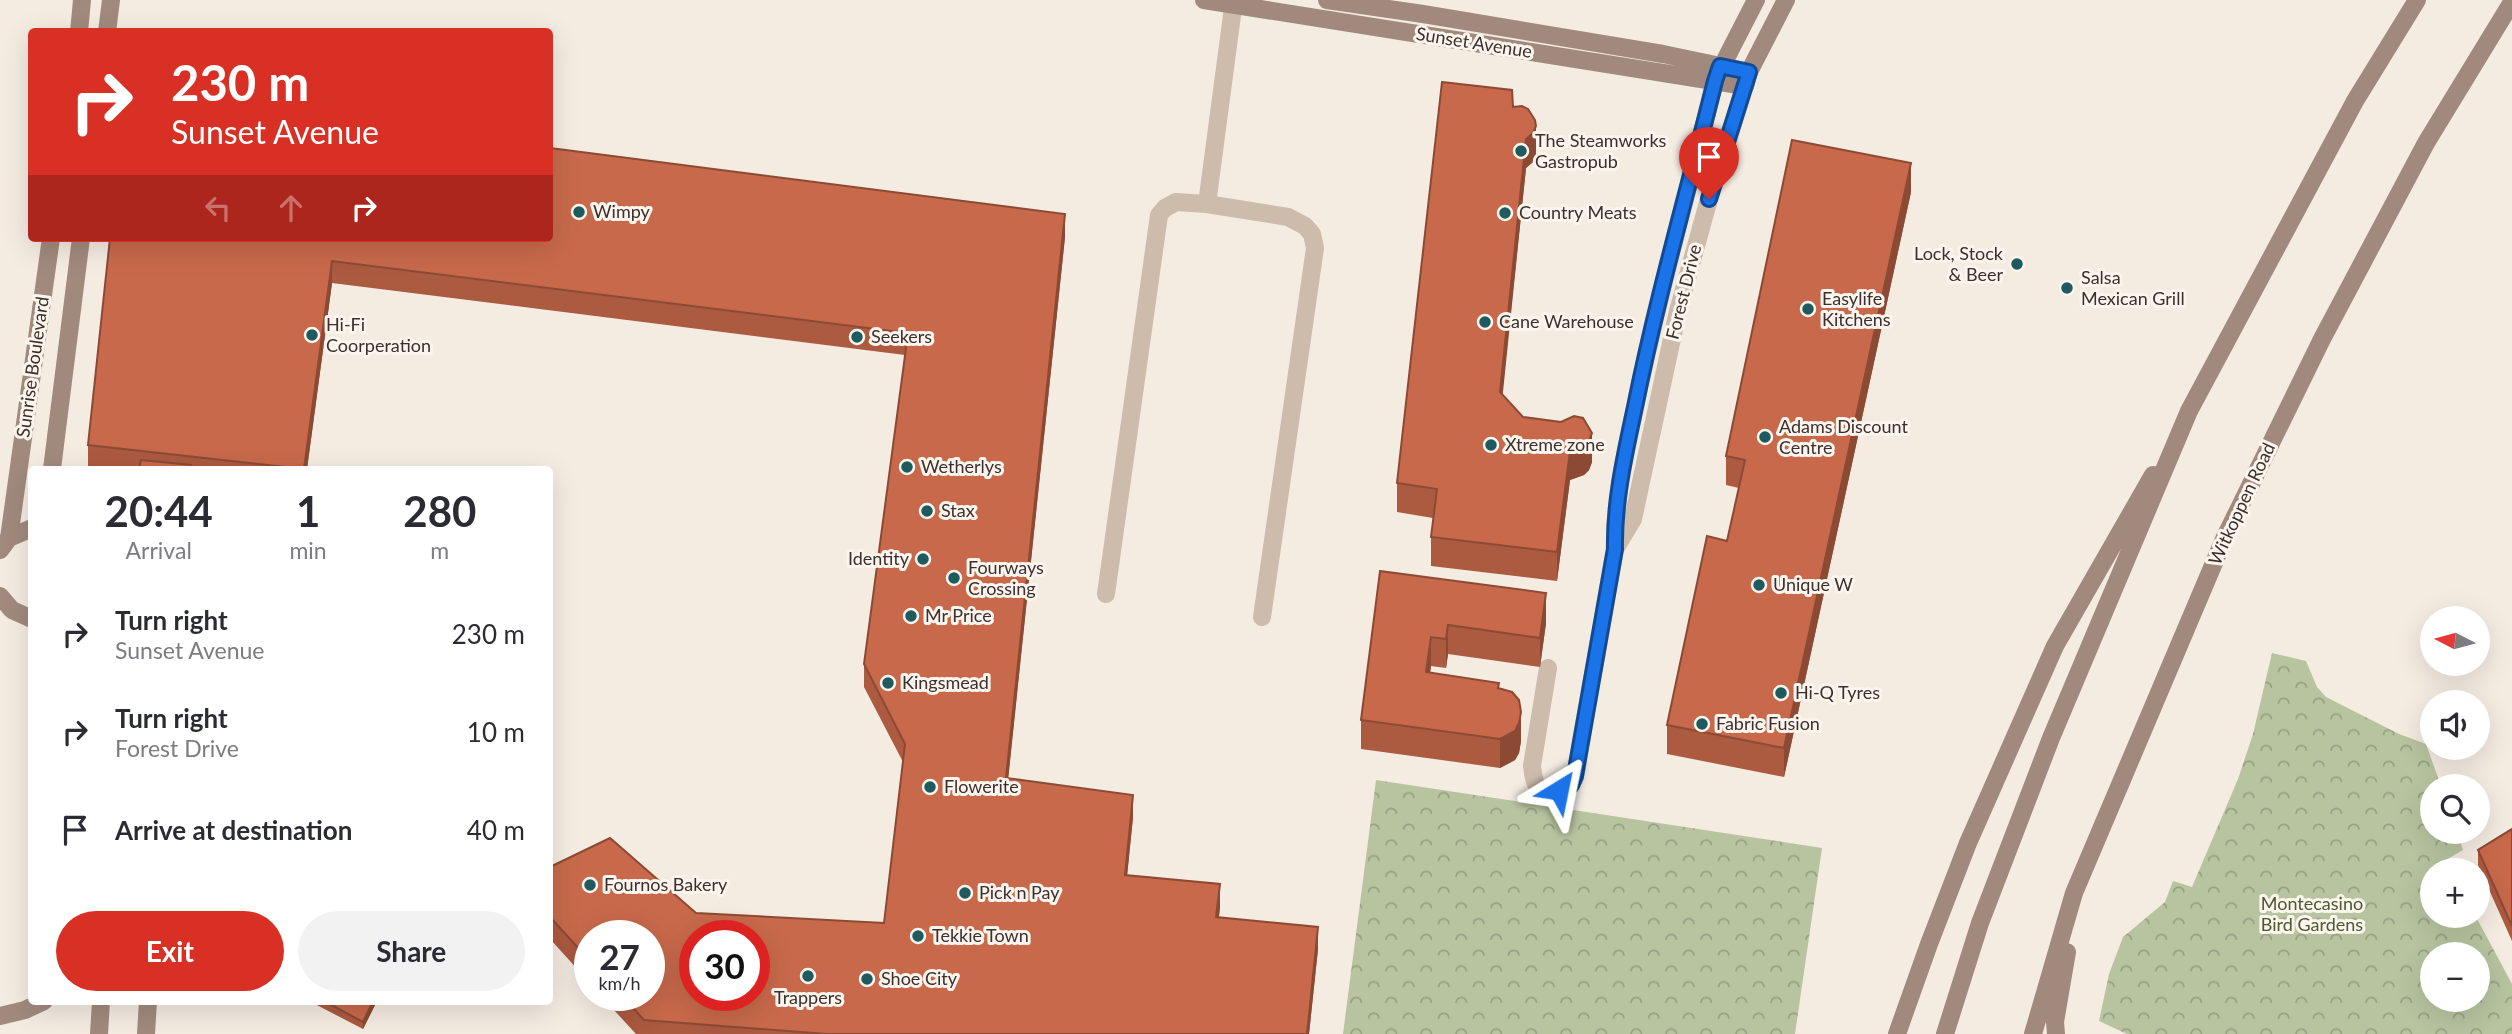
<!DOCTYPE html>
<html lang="en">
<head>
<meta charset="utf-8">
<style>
  body { margin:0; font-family:Lato,sans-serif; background:#f2f2f3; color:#2b2b33; height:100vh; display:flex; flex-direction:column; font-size:26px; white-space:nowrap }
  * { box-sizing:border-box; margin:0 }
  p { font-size:23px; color:#7c7c81 }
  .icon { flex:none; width:38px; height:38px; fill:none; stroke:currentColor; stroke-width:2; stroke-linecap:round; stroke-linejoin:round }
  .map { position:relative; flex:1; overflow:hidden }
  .details { position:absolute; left:28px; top:466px; width:525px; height:539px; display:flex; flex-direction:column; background:#fff; border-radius:7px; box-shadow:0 7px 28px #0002 }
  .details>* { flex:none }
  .top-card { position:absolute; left:28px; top:28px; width:525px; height:214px; border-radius:7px; box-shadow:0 7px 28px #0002; background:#d93025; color:#fff; overflow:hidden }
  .needle { width:46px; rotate:276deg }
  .fabs { position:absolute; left:2420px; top:606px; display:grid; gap:14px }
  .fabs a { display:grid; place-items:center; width:70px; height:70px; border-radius:50%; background:#fff; box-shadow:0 7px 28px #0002; font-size:35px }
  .speed { position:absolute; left:574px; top:920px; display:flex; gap:14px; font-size:35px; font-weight:700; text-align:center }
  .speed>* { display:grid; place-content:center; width:91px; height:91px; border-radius:50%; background:#fff; box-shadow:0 7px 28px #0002; line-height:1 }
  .speed small { font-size:18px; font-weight:400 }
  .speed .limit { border:10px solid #d22; background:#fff; color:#111 }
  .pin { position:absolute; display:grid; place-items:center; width:60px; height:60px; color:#fff; margin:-72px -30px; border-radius:50% 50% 50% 0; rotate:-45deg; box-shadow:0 0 7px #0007 }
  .pin .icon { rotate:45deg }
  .me { position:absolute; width:77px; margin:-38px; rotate:35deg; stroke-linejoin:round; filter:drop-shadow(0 0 5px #0008) }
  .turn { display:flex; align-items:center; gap:24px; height:147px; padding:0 28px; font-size:32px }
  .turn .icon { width:91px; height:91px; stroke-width:2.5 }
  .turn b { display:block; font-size:49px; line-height:60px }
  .lanes { display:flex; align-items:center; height:66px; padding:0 28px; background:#0003; justify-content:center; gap:35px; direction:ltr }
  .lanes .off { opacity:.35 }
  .eta { display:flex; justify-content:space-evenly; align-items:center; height:119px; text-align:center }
  .eta b { font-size:42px; font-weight:700; line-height:49px }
  .button { display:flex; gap:14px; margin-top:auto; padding:14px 28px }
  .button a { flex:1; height:80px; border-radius:42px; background:#d93025; color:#fff; font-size:28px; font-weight:700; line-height:80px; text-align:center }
  .button a+a { background:#f2f2f3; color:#2b2b33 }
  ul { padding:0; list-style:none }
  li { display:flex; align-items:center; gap:21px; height:98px; padding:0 28px }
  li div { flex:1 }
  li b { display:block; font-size:26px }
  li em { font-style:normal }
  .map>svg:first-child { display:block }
</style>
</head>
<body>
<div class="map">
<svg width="2512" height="1034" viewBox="0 0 2512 1034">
  <defs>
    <pattern id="forest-crowns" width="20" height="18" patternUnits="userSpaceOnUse" patternTransform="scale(1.75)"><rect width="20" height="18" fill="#b8c4a0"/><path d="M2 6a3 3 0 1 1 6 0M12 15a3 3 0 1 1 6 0" fill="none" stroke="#97a083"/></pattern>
  </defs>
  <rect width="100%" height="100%" fill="#f4ebe1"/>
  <path fill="url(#forest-crowns)" fill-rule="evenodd" d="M2272,653L2306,661L2317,687L2326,697L2399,734L2426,744L2441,786H2432V831H2457L2463,850L2444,861L2449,870H2432V915H2475L2512,984V1034H2127L2099,1021L2109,974L2123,937L2165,902L2173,881L2192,887L2238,779L2253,734ZM2432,954H2478V999H2432Z
    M1376,780L1822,848L1795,1034H1343Z"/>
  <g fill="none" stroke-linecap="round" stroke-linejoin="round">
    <path stroke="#cdbbac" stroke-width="18" d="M1207,204L1234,0
      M1615,549L1633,519L1678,311L1709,199L1745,86
      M1106,594L1159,215L1165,208L1176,202L1207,204L1288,217L1305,226L1312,234L1315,248L1262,617
      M1548,668L1532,766C1533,772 1533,778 1536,784C1547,799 1569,790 1575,776L1615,549C1614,499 1626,451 1636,402C1658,294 1689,188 1715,81"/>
    <path stroke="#a18a7d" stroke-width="18" d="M1204,0L1745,86L1749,72L1786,0
      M1327,0L1423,14L1663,54L1749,72
      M79,32L82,0
      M107,32L111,0
      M1718,74L1756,0
      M52,469L81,238
      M9,538L51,238
      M0,550L9,538L32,528
      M0,596L12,610L32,619
      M0,1016L25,1010L44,1001
      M99,1034L101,1001
      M146,1034L148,1001
      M1897,1034L1929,944L1968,843L2055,646L2153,475
      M1945,1034L1980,923L2051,738L2189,411L2355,101L2417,0
      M2033,1034L2074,893L2225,537L2322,339L2426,143L2512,2
      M2056,1034L2055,1022L2067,952"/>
  </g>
  <path fill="#ac5a40" d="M1513,107L1536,155L1533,162L1526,168L1502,395L1523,417L1592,462L1589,470L1584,475L1570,480L1557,581L1431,566V537L1433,518L1397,512V483Z
    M1911,192L1784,777L1667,754V725L1727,541L1739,488L1726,485V456Z
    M1065,237L1008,778L1133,817L1127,875L1220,907L1219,917L1318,949L1309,1034H636L601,996H649L590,936V983L550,939V867L696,913L884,923L903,762L864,687V664L905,355L332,283L307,469H105L88,467V445L110,238Z
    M1380,571L1546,623L1540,667L1448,654L1446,668L1431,666L1430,673L1499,688L1521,741L1519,753L1515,760L1500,768L1361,749V720Z
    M2512,829V941L2478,865V850Z
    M309,1001H375V1005L363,1029Z"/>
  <path fill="#8c4a34" d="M1536,126V155L1533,162L1526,168L1500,421V392L1526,139Z
    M1911,163V192L1784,777V748Z
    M1065,214V237L1006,800V778Z
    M332,261V283L307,469H304Z
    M1592,433V462L1589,470L1584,475L1570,480L1557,581V552L1570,451Z
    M1546,593V623L1540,667V638Z
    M1448,625V654L1446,668V639Z
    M1431,637V666L1426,701V672Z
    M1521,712V741L1519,753L1515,760L1500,768V739Z
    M1133,795V817L1125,897V875Z
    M1220,884V907L1216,939V917Z
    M1318,927V949L1309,1034H1307Z
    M373,1001H375V1005L363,1029V1022Z"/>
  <path fill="#c8694b" stroke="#8c4a34" stroke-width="2" fill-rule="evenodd" d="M1442,82L1512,90L1513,107L1522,106L1528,109L1535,120L1536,126L1533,133L1526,139L1500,392L1523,417L1561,422L1574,416L1583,418L1592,433L1589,441L1584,446L1570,451L1557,552L1431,537L1437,489L1397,483Z
    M1792,140L1911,163L1784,748L1667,725L1707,536L1727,541L1745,460L1726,456Z
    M550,148L1065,214L1006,778L1133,795L1125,875L1220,884L1216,917L1318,927L1307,1034H827L644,1020L622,996H649V936H590V961L550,917V867L610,838L696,913L884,923L905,744L864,664L908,333L332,261L304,469L88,445L110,238H550ZM695,936H754V996H695Z
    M141,460L191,465V469H139Z
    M1380,571L1546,593L1540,638L1448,625L1446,639L1431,637L1426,672L1499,683L1498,688L1512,692L1519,700L1521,712L1519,723L1515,731L1500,739L1361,720Z
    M2512,829V926L2478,850Z
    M324,1001H373L363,1022Z"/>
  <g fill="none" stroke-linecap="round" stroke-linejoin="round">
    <g stroke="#114b97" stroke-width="18">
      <path id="route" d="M1559,790L1571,785L1575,776L1615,549C1614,501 1625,454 1635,407C1657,297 1688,190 1715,81L1720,66L1749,72L1709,199"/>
    </g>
    <use href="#route" stroke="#1a73e8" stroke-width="12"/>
  </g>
  <g fill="#1f5a5e" stroke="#fbf5ee" stroke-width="2.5">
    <circle cx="1521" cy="151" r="7"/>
    <circle cx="579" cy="212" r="7"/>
    <circle cx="1505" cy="213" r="7"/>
    <circle cx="2017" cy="264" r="7"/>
    <circle cx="2067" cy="288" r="7"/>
    <circle cx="1808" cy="309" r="7"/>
    <circle cx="1485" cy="322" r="7"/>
    <circle cx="312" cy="335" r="7"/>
    <circle cx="857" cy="337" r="7"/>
    <circle cx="1765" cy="437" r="7"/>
    <circle cx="1491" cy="445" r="7"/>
    <circle cx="907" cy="467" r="7"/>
    <circle cx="927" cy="511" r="7"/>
    <circle cx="923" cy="559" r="7"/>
    <circle cx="954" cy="578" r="7"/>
    <circle cx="1759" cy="585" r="7"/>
    <circle cx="911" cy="616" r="7"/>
    <circle cx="888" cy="683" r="7"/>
    <circle cx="1781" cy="693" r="7"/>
    <circle cx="1702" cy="724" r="7"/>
    <circle cx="930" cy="787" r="7"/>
    <circle cx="590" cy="885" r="7"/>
    <circle cx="965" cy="893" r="7"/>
    <circle cx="918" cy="936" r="7"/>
    <circle cx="808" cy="976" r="7"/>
    <circle cx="867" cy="979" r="7"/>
  </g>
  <g text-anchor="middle" stroke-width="6" stroke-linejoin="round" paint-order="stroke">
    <g font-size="18" fill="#3b302b" stroke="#fbf5ee">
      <text transform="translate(1474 43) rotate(9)" y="6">Sunset Avenue</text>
      <text transform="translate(1684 292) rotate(-76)" y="6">Forest Drive</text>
      <text transform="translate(33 367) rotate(-82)" y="6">Sunrise Boulevard</text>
      <text transform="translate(2242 504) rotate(-65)" y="6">Witkoppen Road</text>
    </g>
    <g font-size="18" fill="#3b302b" stroke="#fbf5ee" text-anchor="start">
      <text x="1535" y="147">The Steamworks<tspan x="1535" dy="21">Gastropub</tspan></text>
      <text x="593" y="218">Wimpy</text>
      <text x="1519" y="219">Country Meats</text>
      <text x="2003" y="260" text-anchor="end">Lock, Stock<tspan x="2003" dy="21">&amp; Beer</tspan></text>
      <text x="2081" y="284">Salsa<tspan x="2081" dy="21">Mexican Grill</tspan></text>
      <text x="1822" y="305">Easylife<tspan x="1822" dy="21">Kitchens</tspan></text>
      <text x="1499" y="328">Cane Warehouse</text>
      <text x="326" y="331">Hi-Fi<tspan x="326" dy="21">Coorperation</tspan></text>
      <text x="871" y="343">Seekers</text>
      <text x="1779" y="433">Adams Discount<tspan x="1779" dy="21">Centre</tspan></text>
      <text x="1505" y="451">Xtreme zone</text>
      <text x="921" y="473">Wetherlys</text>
      <text x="941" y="517">Stax</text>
      <text x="909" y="565" text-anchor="end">Identity</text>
      <text x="968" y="574">Fourways<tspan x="968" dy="21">Crossing</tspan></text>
      <text x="1773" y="591">Unique W</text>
      <text x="925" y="622">Mr Price</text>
      <text x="902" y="689">Kingsmead</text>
      <text x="1795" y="699">Hi-Q Tyres</text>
      <text x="1716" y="730">Fabric Fusion</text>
      <text x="944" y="793">Flowerite</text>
      <text x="604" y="891">Fournos Bakery</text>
      <text x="979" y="899">Pick n Pay</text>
      <text x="932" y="942">Tekkie Town</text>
      <text x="881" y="985">Shoe City</text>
      <text x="808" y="1004" text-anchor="middle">Trappers</text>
    </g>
    <g font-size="18" fill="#4a5a2e" stroke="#fbf5ee">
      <text x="2312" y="910">Montecasino<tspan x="2312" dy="21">Bird Gardens</tspan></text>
    </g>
  </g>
</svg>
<div class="fabs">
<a><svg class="needle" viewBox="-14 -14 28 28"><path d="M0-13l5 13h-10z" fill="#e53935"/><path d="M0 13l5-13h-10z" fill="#7c7c81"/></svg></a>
<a><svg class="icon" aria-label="sound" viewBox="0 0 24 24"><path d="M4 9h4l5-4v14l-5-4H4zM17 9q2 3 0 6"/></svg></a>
<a><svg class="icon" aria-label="search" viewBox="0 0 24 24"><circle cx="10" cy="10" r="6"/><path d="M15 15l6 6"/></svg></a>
<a>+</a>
<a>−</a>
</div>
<div class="speed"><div>27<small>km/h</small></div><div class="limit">30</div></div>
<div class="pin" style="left:1709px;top:199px;background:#d93025"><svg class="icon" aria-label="arrive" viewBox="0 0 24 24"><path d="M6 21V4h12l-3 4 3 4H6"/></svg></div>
<svg class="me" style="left:1559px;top:790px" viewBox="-20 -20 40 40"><path d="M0-17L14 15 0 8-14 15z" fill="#1a73e8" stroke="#fff" stroke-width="4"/></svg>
<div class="top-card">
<div class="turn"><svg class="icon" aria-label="right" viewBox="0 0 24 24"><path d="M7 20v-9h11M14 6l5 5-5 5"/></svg><div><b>230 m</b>Sunset Avenue</div></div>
<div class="lanes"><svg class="icon off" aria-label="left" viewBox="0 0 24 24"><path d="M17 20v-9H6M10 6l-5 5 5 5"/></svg><svg class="icon off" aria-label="ahead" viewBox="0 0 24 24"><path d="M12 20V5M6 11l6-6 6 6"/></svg><svg class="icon" aria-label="right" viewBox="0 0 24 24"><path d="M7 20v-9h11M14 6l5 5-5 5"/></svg></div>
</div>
<section class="details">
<div class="eta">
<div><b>20:44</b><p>Arrival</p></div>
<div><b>1</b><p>min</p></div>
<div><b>280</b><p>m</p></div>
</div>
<ul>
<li><svg class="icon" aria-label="right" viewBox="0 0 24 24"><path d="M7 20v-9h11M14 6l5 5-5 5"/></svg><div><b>Turn right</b><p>Sunset Avenue</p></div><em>230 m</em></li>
<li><svg class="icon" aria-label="right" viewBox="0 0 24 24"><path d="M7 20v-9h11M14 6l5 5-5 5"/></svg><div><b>Turn right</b><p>Forest Drive</p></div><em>10 m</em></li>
<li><svg class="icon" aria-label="arrive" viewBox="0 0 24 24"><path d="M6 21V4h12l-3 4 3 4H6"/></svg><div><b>Arrive at destination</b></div><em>40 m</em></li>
</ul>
<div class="button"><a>Exit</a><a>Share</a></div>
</section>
</div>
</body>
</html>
